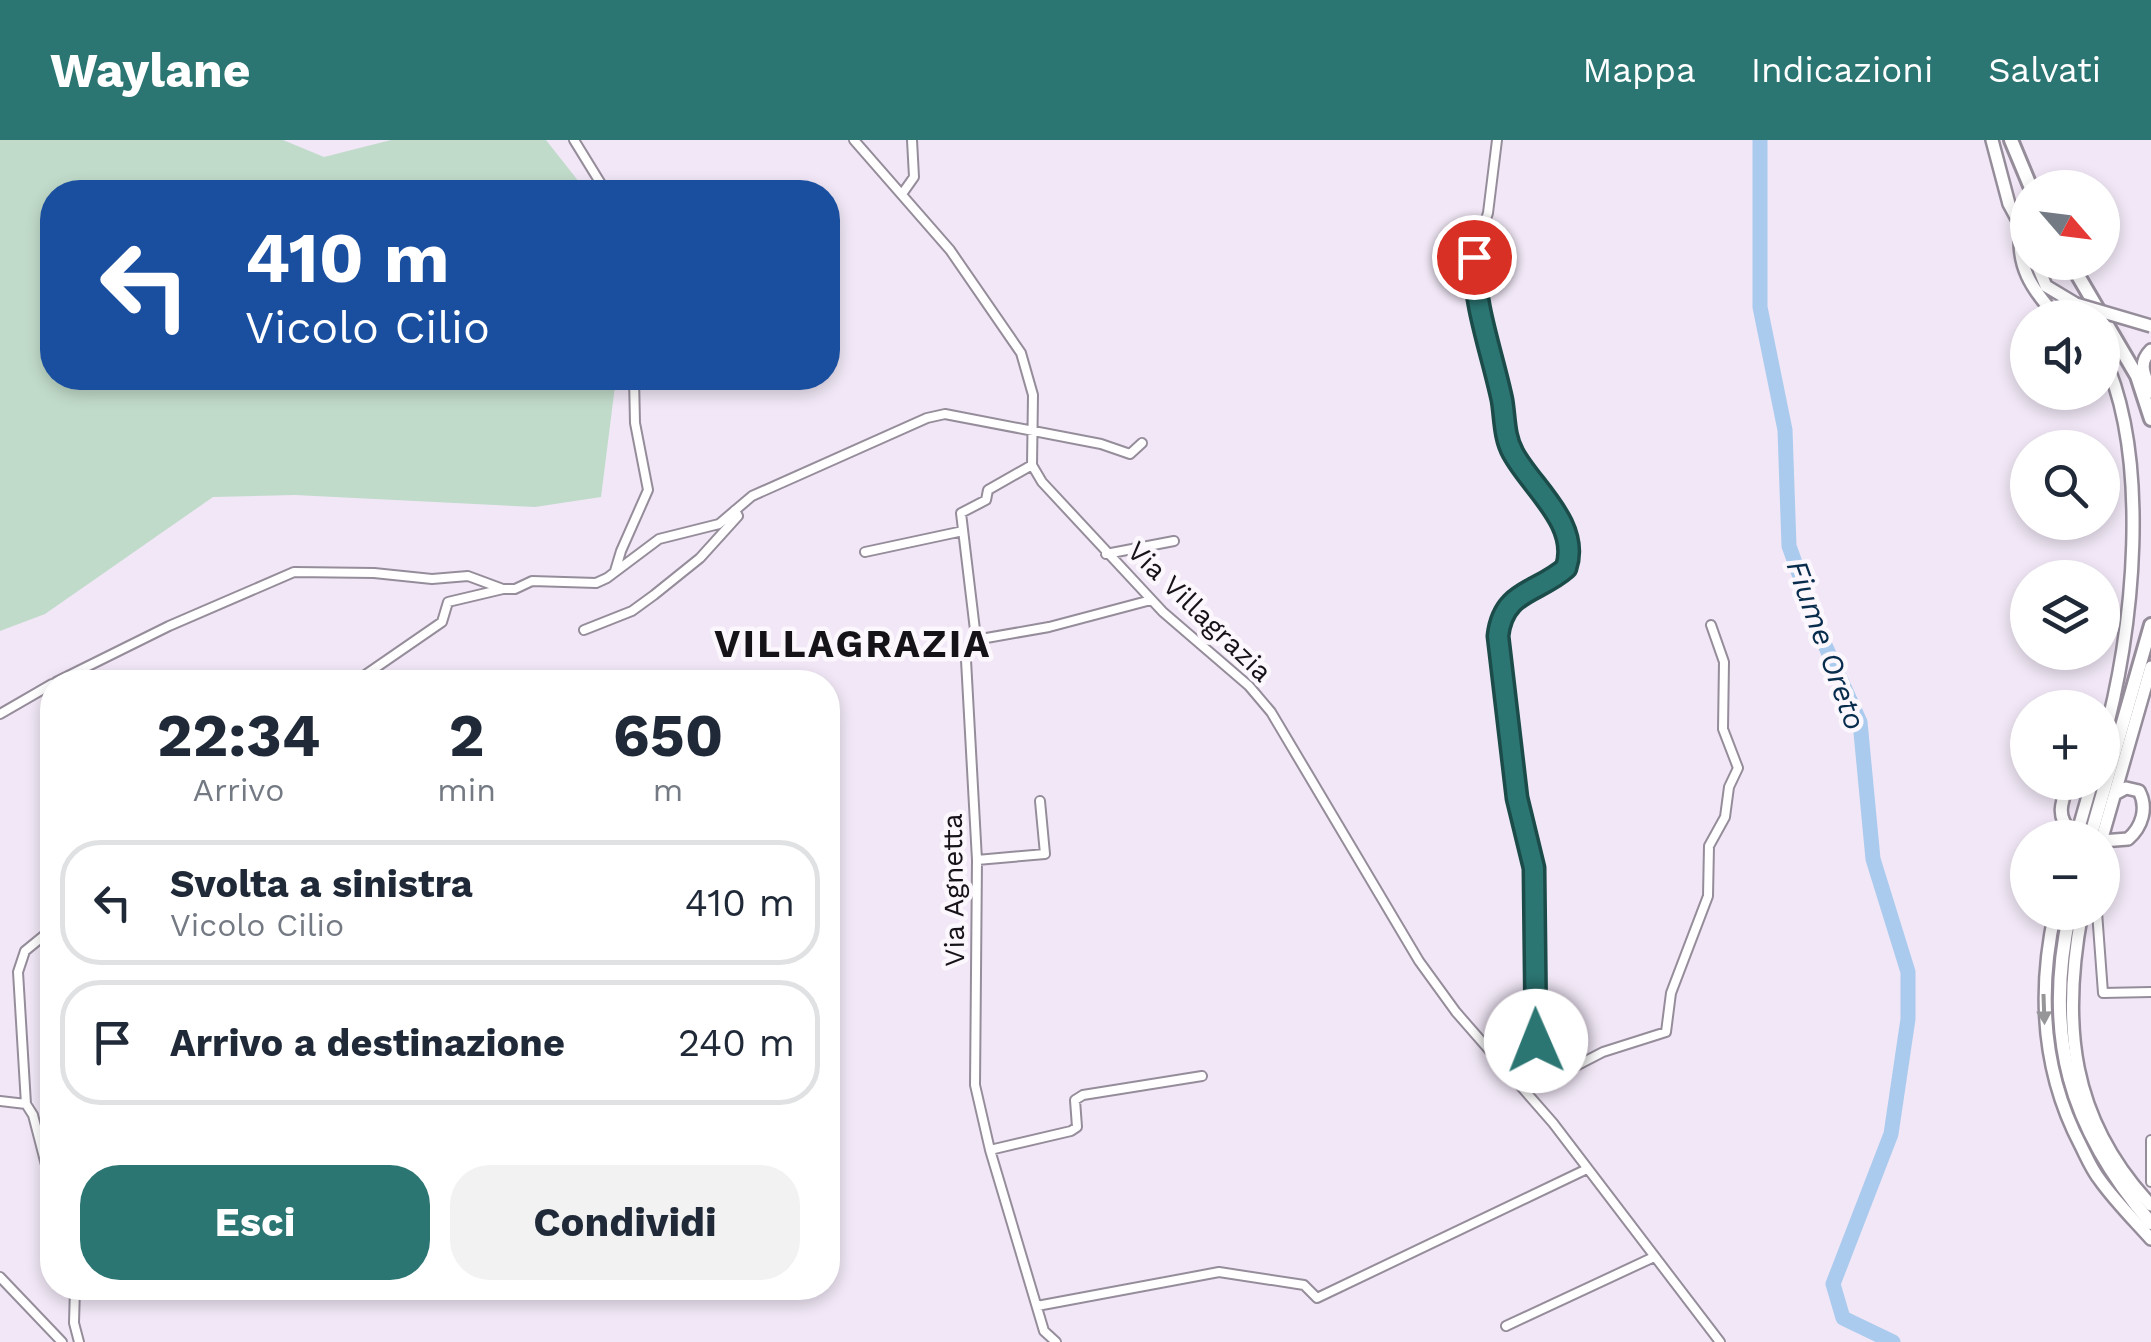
<!DOCTYPE html>
<html lang="it">
<head>
<meta charset="utf-8">
<style>
  body { margin:0; font-family:"Work Sans",sans-serif; background:#f2f2f3; color:#1f2937; height:100vh; display:flex; flex-direction:column; font-size:38px; white-space:nowrap }
  * { box-sizing:border-box; margin:0 }
  p { font-size:32px; color:#747a83 }
  .icon { flex:none; width:55px; height:55px; fill:none; stroke:currentColor; stroke-width:2; stroke-linecap:round; stroke-linejoin:round }
  .map { position:relative; flex:1; overflow:hidden }
  .panel { position:absolute; left:40px; top:530px; width:800px; height:630px; display:flex; flex-direction:column; background:#fff; border-radius:40px; box-shadow:0 5px 15px #0003 }
  .panel>* { flex:none }
  .hud { position:absolute; left:40px; top:40px; width:800px; height:210px; border-radius:40px; box-shadow:0 5px 15px #0003; background:#1a4fa0; color:#fff; overflow:hidden }
  .needle { width:65px; rotate:118deg }
  .tools { position:absolute; left:2010px; top:30px; display:grid; gap:20px }
  .tools a { display:grid; place-items:center; width:110px; height:110px; border-radius:50%; background:#fff; box-shadow:0 5px 15px #0003; font-size:50px }
  .pin { position:absolute; display:grid; place-items:center; width:85px; height:85px; color:#fff; margin:-42px; border:5px solid #fff; border-radius:50%; box-shadow:0 2px 10px #0007 }
  .me { position:absolute; width:110px; margin:-55px; rotate:359deg; stroke-linejoin:round; filter:drop-shadow(0 0 8px #0008) }
  .turn { display:flex; align-items:center; gap:35px; height:210px; padding:0 40px; font-size:45px }
  .turn .icon { width:130px; height:130px; stroke-width:2.5 }
  .turn b { display:block; font-size:70px; line-height:85px }
  .eta { display:flex; justify-content:space-evenly; align-items:center; height:170px; text-align:center }
  .eta b { font-size:60px; font-weight:700; line-height:70px }
  .cta { display:flex; gap:20px; margin-top:auto; padding:20px 40px }
  .cta a { flex:1; height:115px; border-radius:40px; background:#2b7572; color:#fff; font-size:40px; font-weight:700; line-height:115px; text-align:center }
  .cta a+a { background:#f2f2f3; color:#1f2937 }
  ul { padding:0; list-style:none }
  li { display:flex; align-items:center; gap:30px; height:125px; margin:0 20px 15px; padding:0 20px; border:5px solid #e0e1e3; border-radius:40px }
  li div { flex:1 }
  li b { display:block; font-size:38px }
  li em { font-style:normal }
  header { display:flex; align-items:center; gap:60px; box-sizing:border-box; height:140px; padding:0 50px; background:#2b7572; color:#fff }
  header strong { font-size:48px }
  nav { display:flex; gap:55px; margin-inline-start:auto; font-size:35px }
  .map>svg:first-child { display:block }
</style>
</head>
<body>
<header>
<strong>Waylane</strong>
<nav><a>Mappa</a><a>Indicazioni</a><a>Salvati</a></nav>
</header>
<div class="map">
<svg width="2151" height="1202" viewBox="0 0 2151 1202">
  <rect width="100%" height="100%" fill="#f1e7f6"/>
  <path fill="#c1dbca" d="M0,0H283L324,17L391,0H546L587,52H52V238H616L601,357L535,367L295,355L213,357L45,474L0,491Z"/>
  <g fill="none" stroke-linecap="round" stroke-linejoin="round">
    <path stroke="#aacbee" stroke-width="15" d="M1760,0V167L1785,290L1789,406L1824,503L1860,582L1873,719L1908,832V879L1891,994L1833,1144L1843,1178L1893,1202"/>
    <g stroke="#968d9b" stroke-width="12">
      <path id="minor" d="M574,0L606,52
        M854,0L950,110L1021,213L1033,255L1032,325L1042,342L1163,472L1249,546L1271,572L1419,821L1456,872L1553,983L1720,1202
        M1497,0L1488,73L1473,117L1476,157L1489,203L1511,311L1563,388L1569,418C1558,453 1505,440 1497,496L1517,658L1534,728L1538,930L1536,942L1526,950
        M902,54L914,37L912,0
        M1032,325L988,350L986,360L961,373L975,490V500L966,520L977,720L975,945L990,1010L1044,1191L1056,1202
        M865,412L963,391
        M1106,414L1174,401
        M615,431L621,411L648,350L635,283L634,238
        M584,490L632,471L654,455L700,418L738,376L735,370
        M975,500L1049,487L1151,460
        M56,542L169,486L294,432L374,433L432,439L468,436L503,449H515L532,441L596,443L607,438L659,399L719,384L752,356L927,278L945,274L1101,304L1130,314L1142,303
        M355,542L442,482L448,462L503,449
        M0,574L52,544
        M977,720L1045,714L1040,661
        M2097,772L2103,853L2151,852
        M52,789L25,811L18,832L26,964L33,975L52,1048
        M1536,942H1545L1603,912L1666,892L1671,853L1708,756L1709,706L1725,677L1729,647L1738,628L1723,589L1724,522L1711,485
        M0,961L26,964
        M2151,1000V1042
        M990,1010L1071,991L1077,987L1075,960L1083,955L1202,936
        M0,1137L62,1202
        M75,1148L74,1183L79,1202
        M1037,1166L1219,1132L1304,1145L1317,1158L1587,1029
        M1506,1186L1654,1117"/>
    </g>
    <g stroke="#968d9b" stroke-width="16">
      <path id="secondary" d="M1992,0L2009,64L2028,99
        M2022,85C2014,124 2032,150 2058,178
        M2036,122L2046,146L2076,164
        M2151,210C2137,224 2145,235 2151,252
        M2102,213C2151,316 2135,490 2102,605
        M2069,642C2062,661 2055,676 2071,691
        M2076,698L2092,642
        M2102,698L2151,527
        M2102,701L2128,699C2142,687 2148,668 2139,651L2126,648L2115,654
        M2055,772C2037,854 2042,932 2081,1006C2087,1018 2092,1030 2100,1040C2115,1061 2134,1080 2151,1099
        M2082,772C2061,884 2070,979 2151,1065"/>
    </g>
    <g stroke="#968d9b" stroke-width="18">
      <path id="primary" d="M2011,0L2031,48
        M2070,122L2137,236L2151,279
        M2090,698L2151,485
        M2070,772C2043,895 2069,988 2151,1083"/>
    </g>
    <use href="#minor" stroke="#fff" stroke-width="8"/>
    <use href="#secondary" stroke="#fff" stroke-width="11"/>
    <use href="#primary" stroke="#fff" stroke-width="12"/>
    <g stroke="#968d9b" stroke-width="16" stroke-linecap="butt">
      <path id="secondary-bridge" d="M2076,164L2151,186
        M2071,691L2092,698"/>
    </g>
    <use href="#secondary-bridge" stroke="#fff" stroke-width="11"/>
  </g>
  <defs><path id="oneway-solid" d="M-6-.8H1V-3.2L6.5 0L1 3.2V.8H-6Z" transform="scale(2.5)"/></defs>
  <use fill="#969597" href="#oneway-solid" transform="translate(2044 869) rotate(88)"/>
  <g fill="none" stroke-linecap="round" stroke-linejoin="round">
    <g stroke="#1c4c4a" stroke-width="25">
      <path id="route" d="M1474,117C1474,166 1492,213 1502,260C1505,278 1504,297 1513,313C1531,347 1581,384 1566,428C1538,453 1503,450 1498,496L1517,658L1534,728L1536,901"/>
    </g>
    <use href="#route" stroke="#2b7572" stroke-width="18"/>
  </g>
  <g text-anchor="middle" stroke-width="9" stroke-linejoin="round" paint-order="stroke">
    <g font-size="28" fill="#161318" stroke="#fbf7fd">
      <text transform="translate(1200 471) rotate(44)" y="10">Via Villagrazia</text>
      <text transform="translate(953 750) rotate(-91)" y="10">Via Agnetta</text>
    </g>
    <g font-size="30" font-style="italic" fill="#072c4c" stroke="#fbf7fd">
      <text transform="translate(1826 505) rotate(70)" y="10">Fiume Oreto</text>
    </g>
    <g font-size="38" font-weight="bold" letter-spacing="2.5" fill="#161318" stroke="#fbf7fd">
      <text x="853" y="517">VILLAGRAZIA</text>
    </g>
  </g>
</svg>
<div class="tools">
<a><svg class="needle" viewBox="-14 -14 28 28"><path d="M0-13l5 13h-10z" fill="#e53935"/><path d="M0 13l5-13h-10z" fill="#747a83"/></svg></a>
<a><svg class="icon" aria-label="sound" viewBox="0 0 24 24"><path d="M4 9h4l5-4v14l-5-4H4zM17 9q2 3 0 6"/></svg></a>
<a><svg class="icon" aria-label="search" viewBox="0 0 24 24"><circle cx="10" cy="10" r="6"/><path d="M15 15l6 6"/></svg></a>
<a><svg class="icon" aria-label="layers" viewBox="0 0 24 24"><path d="M12 4l9 5-9 5-9-5zM3 14l9 5 9-5"/></svg></a>
<a>+</a>
<a>−</a>
</div>
<div class="pin" style="left:1474px;top:117px;background:#d93025"><svg class="icon" aria-label="arrive" viewBox="0 0 24 24"><path d="M6 21V4h12l-3 4 3 4H6"/></svg></div>
<svg class="me" style="left:1536px;top:901px" viewBox="-20 -20 40 40"><circle r="19" fill="#fff"/><path d="M0-13L10 11 0 6-10 11z" fill="#2b7572"/></svg>
<div class="hud">
<div class="turn"><svg class="icon" aria-label="left" viewBox="0 0 24 24"><path d="M17 20v-9H6M10 6l-5 5 5 5"/></svg><div><b>410 m</b>Vicolo Cilio</div></div>
</div>
<section class="panel">
<div class="eta">
<div><b>22:34</b><p>Arrivo</p></div>
<div><b>2</b><p>min</p></div>
<div><b>650</b><p>m</p></div>
</div>
<ul>
<li><svg class="icon" aria-label="left" viewBox="0 0 24 24"><path d="M17 20v-9H6M10 6l-5 5 5 5"/></svg><div><b>Svolta a sinistra</b><p>Vicolo Cilio</p></div><em>410 m</em></li>
<li><svg class="icon" aria-label="arrive" viewBox="0 0 24 24"><path d="M6 21V4h12l-3 4 3 4H6"/></svg><div><b>Arrivo a destinazione</b></div><em>240 m</em></li>
</ul>
<div class="cta"><a>Esci</a><a>Condividi</a></div>
</section>
</div>
</body>
</html>
